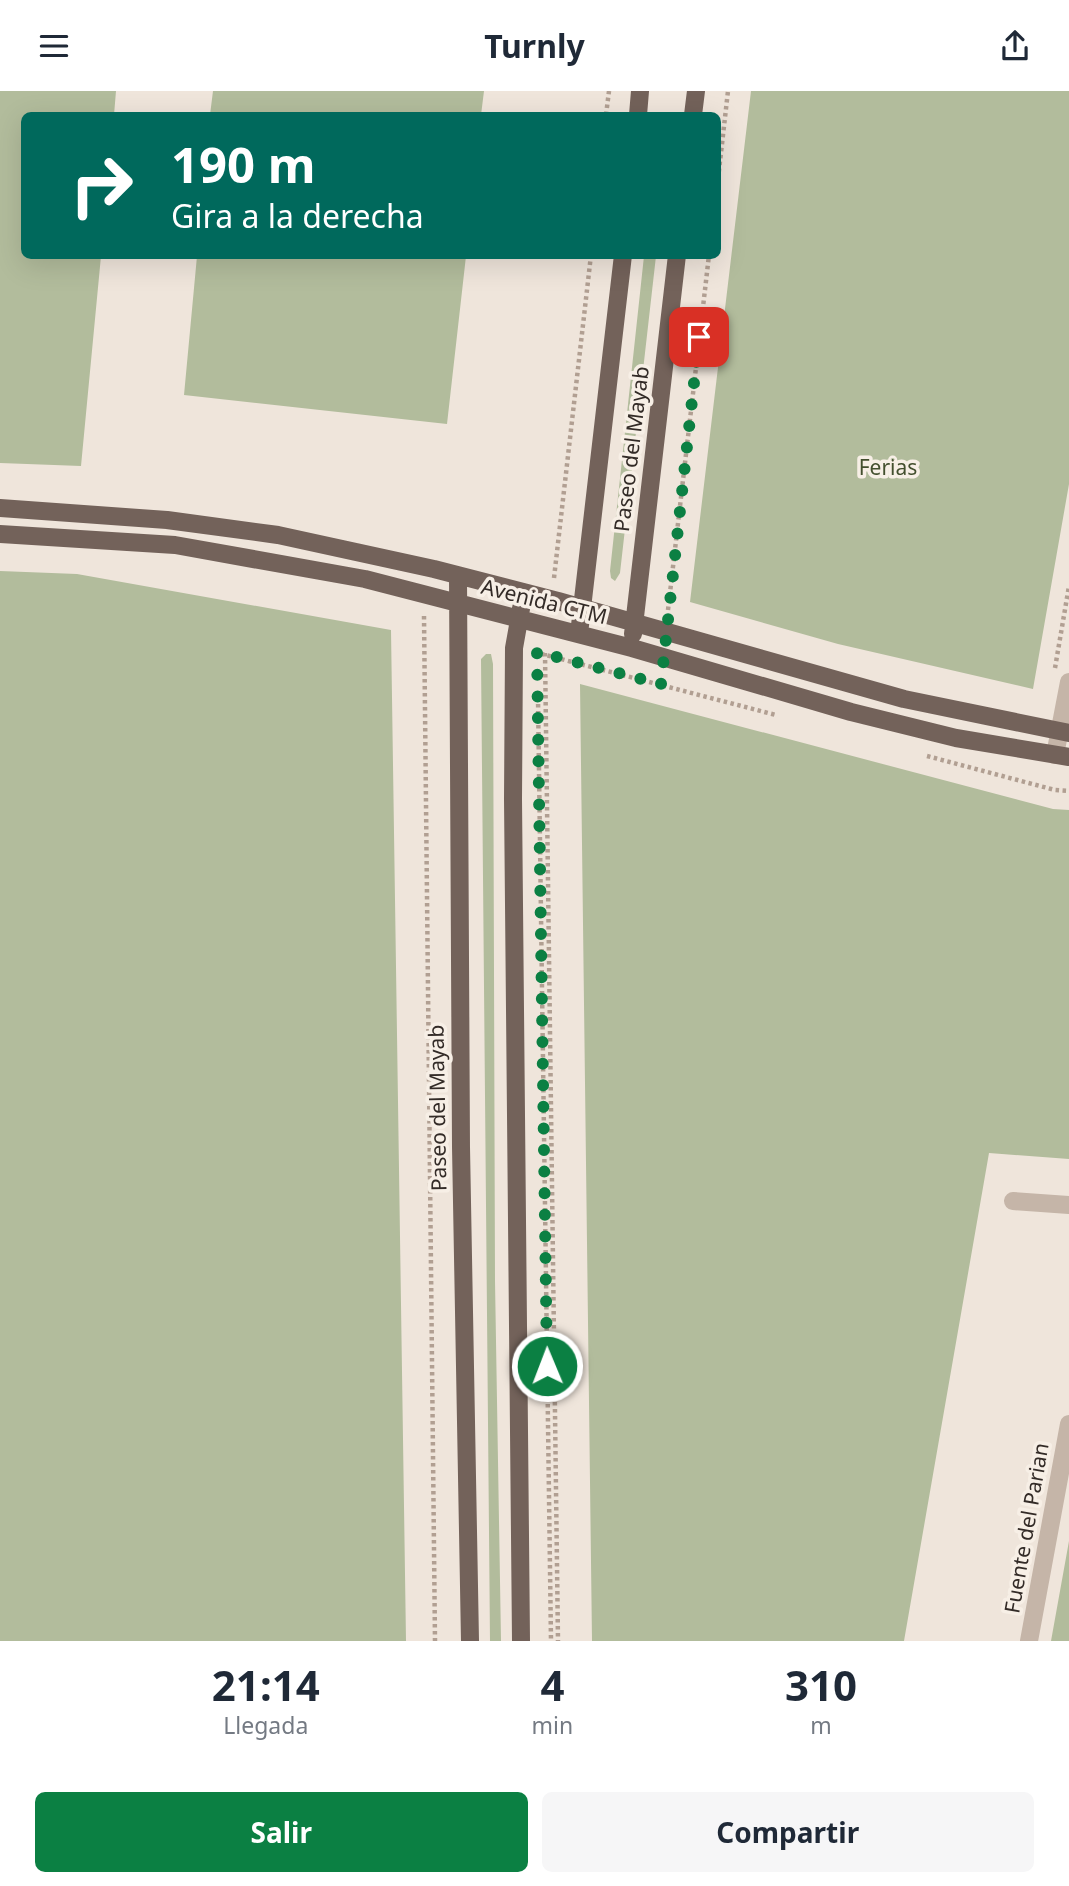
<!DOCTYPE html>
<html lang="es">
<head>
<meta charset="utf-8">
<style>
  body { margin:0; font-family:"Noto Sans",sans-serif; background:#f6f6f7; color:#1f2937; height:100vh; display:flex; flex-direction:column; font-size:26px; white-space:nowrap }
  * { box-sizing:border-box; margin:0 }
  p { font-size:23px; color:#747a83 }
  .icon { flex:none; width:38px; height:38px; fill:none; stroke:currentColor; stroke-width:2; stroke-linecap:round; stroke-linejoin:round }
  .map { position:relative; height:1550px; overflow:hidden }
  .sheet { display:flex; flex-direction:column; background:#fff; flex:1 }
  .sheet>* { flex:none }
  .hud { position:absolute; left:21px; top:21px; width:700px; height:147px; border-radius:10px; box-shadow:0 7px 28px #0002; background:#00695c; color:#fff; overflow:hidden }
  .pin { position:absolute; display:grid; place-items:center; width:60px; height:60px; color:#fff; margin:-30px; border-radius:14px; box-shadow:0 4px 10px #0006 }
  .me { position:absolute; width:77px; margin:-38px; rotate:359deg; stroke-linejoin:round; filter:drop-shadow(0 0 5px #0008) }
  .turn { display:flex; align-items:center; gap:24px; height:147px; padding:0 35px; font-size:32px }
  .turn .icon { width:91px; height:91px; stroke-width:2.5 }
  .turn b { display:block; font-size:49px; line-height:60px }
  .eta { display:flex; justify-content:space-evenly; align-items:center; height:119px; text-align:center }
  .eta b { font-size:42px; font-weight:700; line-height:49px }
  .cta { display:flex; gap:14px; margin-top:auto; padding:14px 35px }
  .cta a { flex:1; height:80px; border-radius:10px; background:#0b8043; color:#fff; font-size:28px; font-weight:700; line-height:80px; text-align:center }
  .cta a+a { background:#f6f6f7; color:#1f2937 }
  header { display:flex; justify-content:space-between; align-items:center; height:91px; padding:0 35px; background:#fff; font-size:32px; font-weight:700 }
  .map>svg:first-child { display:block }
</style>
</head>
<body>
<header><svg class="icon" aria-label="menu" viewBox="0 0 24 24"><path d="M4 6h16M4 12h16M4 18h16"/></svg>Turnly<svg class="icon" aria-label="share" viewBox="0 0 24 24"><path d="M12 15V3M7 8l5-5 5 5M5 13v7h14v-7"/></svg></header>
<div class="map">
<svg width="1069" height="1550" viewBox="0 0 1069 1550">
  <rect width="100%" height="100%" fill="#efe5db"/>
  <path fill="#b2bc9c" d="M0,0H116L114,24H24V164L101,165L81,375L0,372Z
    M213,0H484L481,24H210Z
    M751,0H1069V393L1033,598L838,553L690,511Z
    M197,165H466L447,333L184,304Z
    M644,165H656L620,482L615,490L611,487L610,480Z
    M0,480L77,483L391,539L406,1550H0Z
    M486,563H491L493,573L495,1190L501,1550H490L481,568Z
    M580,593L1053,718L1069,719V1068L989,1062L904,1550H592Z
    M1069,1450V1550H1051Z"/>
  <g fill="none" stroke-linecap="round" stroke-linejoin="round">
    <path stroke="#b19f92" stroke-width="4.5" stroke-dasharray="3.5 3.5" stroke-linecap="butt" d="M606,24L609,0
      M718,88L728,0
      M554,487L591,164
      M668,519L709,164
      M424,525L435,1550
      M534,561L776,624
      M545,562L558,1550
      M1055,577L1069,495
      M538,606L551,1550
      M927,665L1055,699L1069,700"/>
    <path stroke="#c5b5a8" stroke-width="18" d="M1055,664L1069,591
      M1013,1110L1069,1114
      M1029,1550L1069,1333"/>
    <path stroke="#73625a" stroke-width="18" d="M638,24L640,0
      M693,24L696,0
      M0,417L167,429L278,444L434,478L558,510L904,608L1069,642
      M0,443L175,454L365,488L632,557L851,621L956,647L1069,666
      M458,484L461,1056L470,1550
      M579,543L623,164
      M633,543L677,164
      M521,1550L513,708L514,557L524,501"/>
  </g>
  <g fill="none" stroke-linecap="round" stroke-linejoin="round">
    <path stroke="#0b8043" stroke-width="12" stroke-dasharray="0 21.6" d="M547,1275L537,561L661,593L699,246"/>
  </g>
  <g text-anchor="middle" stroke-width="7" stroke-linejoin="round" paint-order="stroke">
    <g font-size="21" fill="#332b27" stroke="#f7efe6">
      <text transform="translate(632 358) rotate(-83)" y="7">Paseo del Mayab</text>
      <text transform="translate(544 511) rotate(14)" y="7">Avenida CTM</text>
      <text transform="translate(438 1017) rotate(-91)" y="7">Paseo del Mayab</text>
      <text transform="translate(1027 1437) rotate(-80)" y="7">Fuente del Parian</text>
    </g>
    <g font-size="21" fill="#434f2e" stroke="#f7efe6">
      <text x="888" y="384">Ferias</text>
    </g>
  </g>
</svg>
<div class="pin" style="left:699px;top:246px;background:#d93025"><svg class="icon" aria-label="arrive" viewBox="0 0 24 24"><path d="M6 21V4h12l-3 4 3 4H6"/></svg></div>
<svg class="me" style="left:547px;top:1275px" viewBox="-20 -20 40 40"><circle r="17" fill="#0b8043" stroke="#fff" stroke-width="3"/><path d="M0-11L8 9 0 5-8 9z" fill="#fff"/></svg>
<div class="hud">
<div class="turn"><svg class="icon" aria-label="right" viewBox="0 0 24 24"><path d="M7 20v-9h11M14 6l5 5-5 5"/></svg><div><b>190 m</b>Gira a la derecha</div></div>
</div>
</div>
<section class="sheet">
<div class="eta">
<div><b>21:14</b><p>Llegada</p></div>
<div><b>4</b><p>min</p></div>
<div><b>310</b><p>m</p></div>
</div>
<div class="cta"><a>Salir</a><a>Compartir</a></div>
</section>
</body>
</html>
